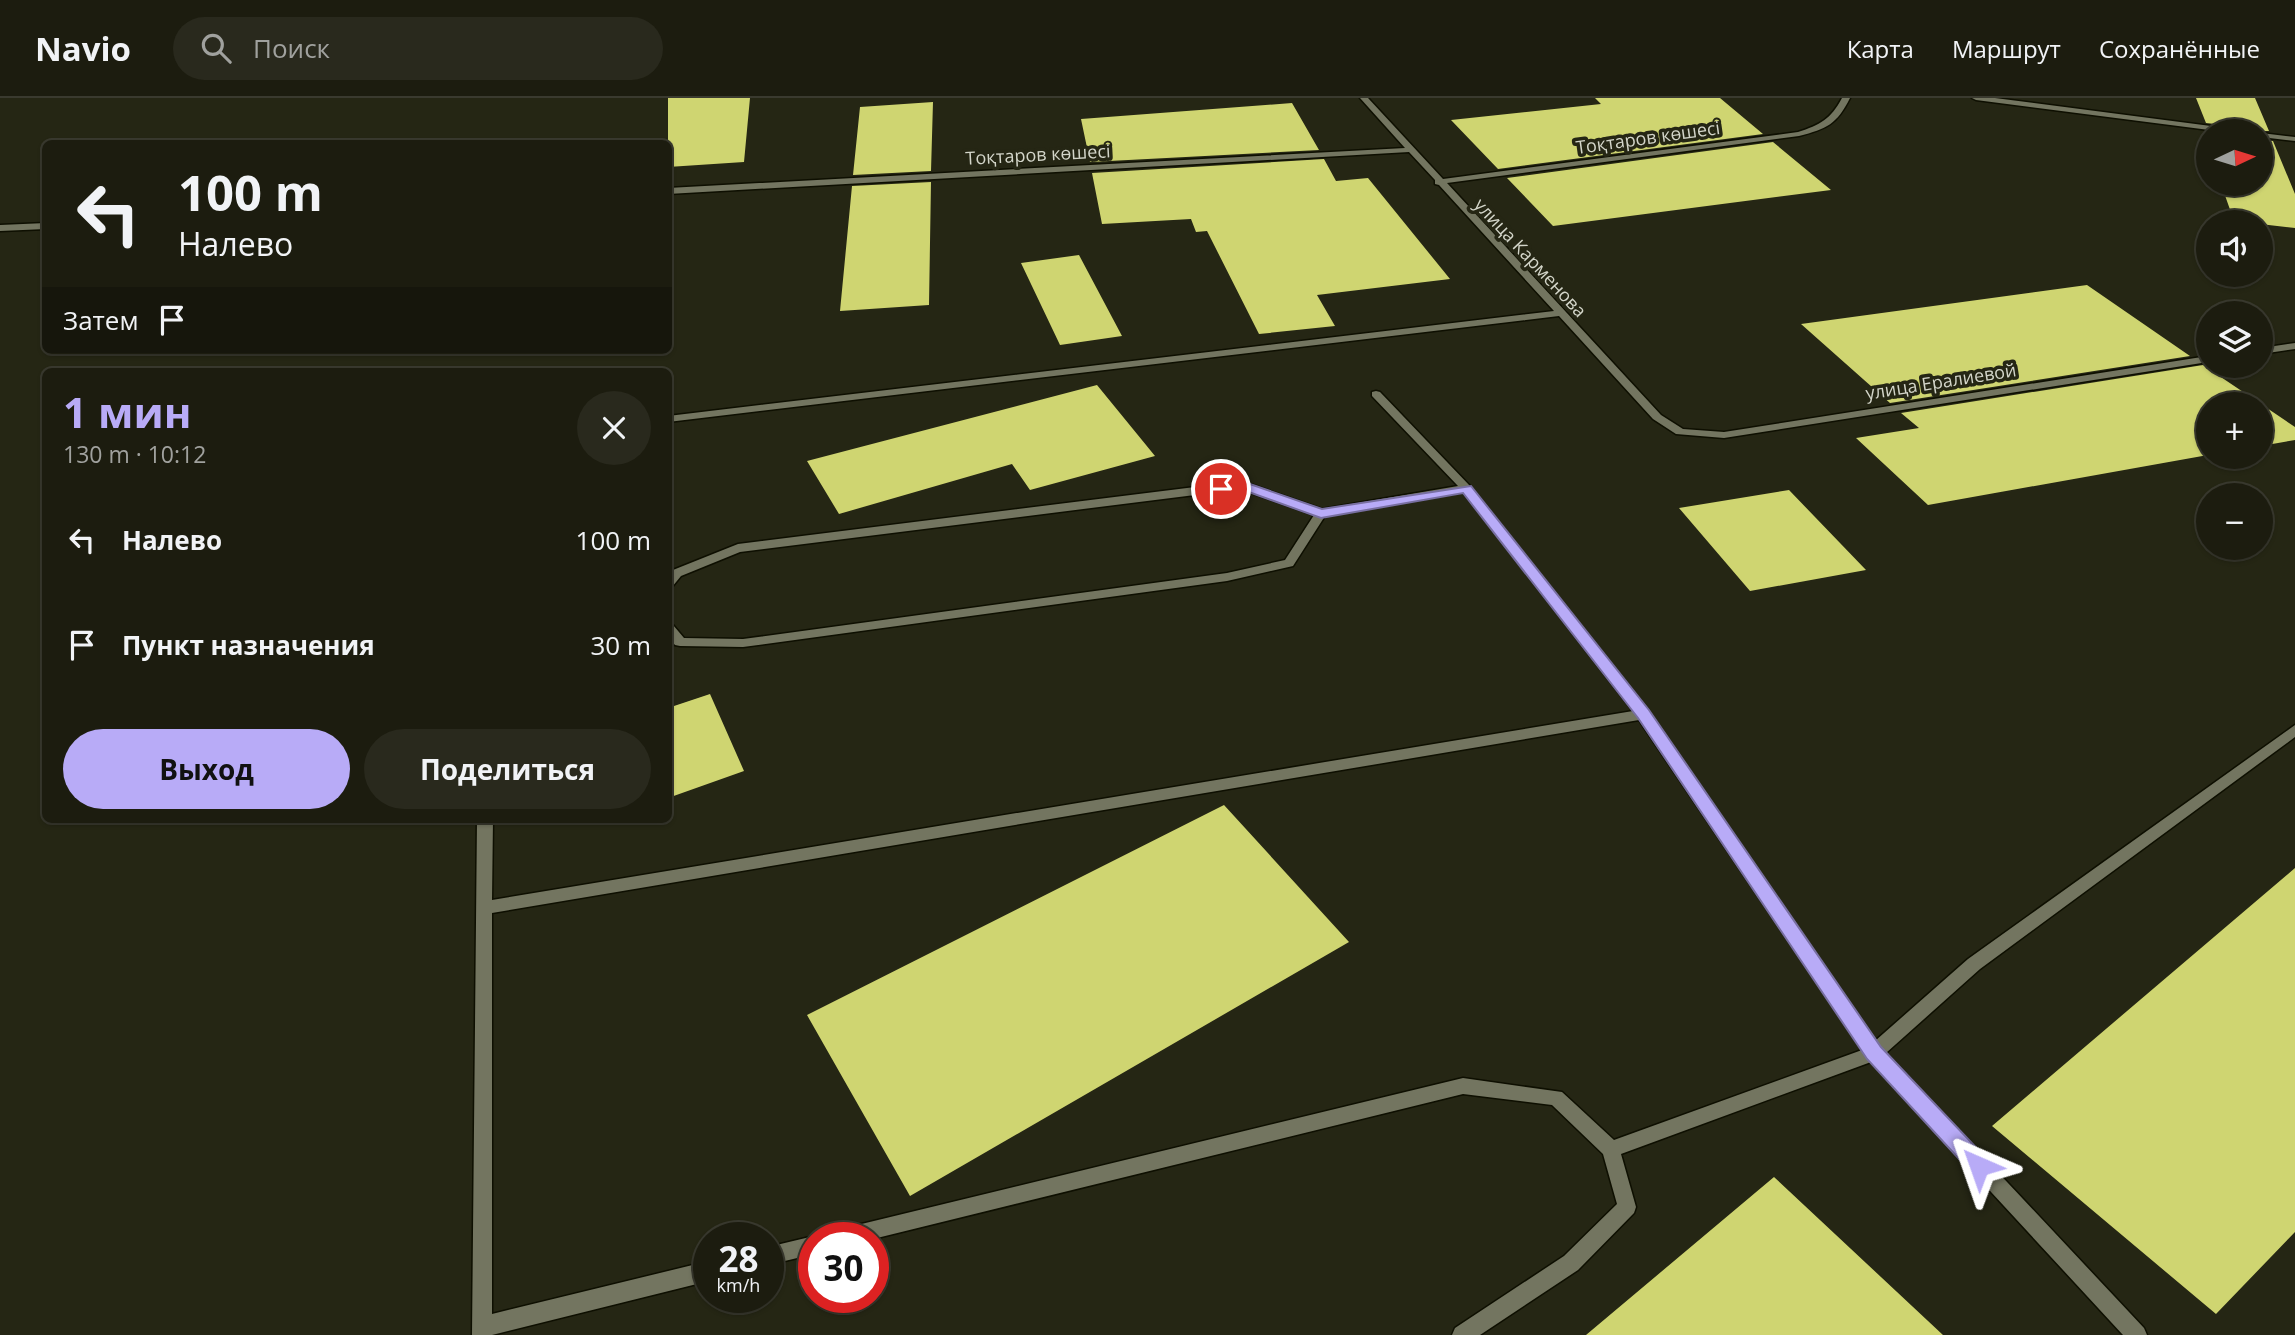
<!DOCTYPE html>
<html lang="ru">
<head>
<meta charset="utf-8">
<style>
  body { margin:0; font-family:"Open Sans",sans-serif; background:#29291d; color:#f1f3f6; height:100vh; display:flex; flex-direction:column; font-size:26px; white-space:nowrap }
  * { box-sizing:border-box; margin:0 }
  p { font-size:23px; color:#a0a19e }
  .icon { flex:none; width:38px; height:38px; fill:none; stroke:currentColor; stroke-width:2; stroke-linecap:round; stroke-linejoin:round }
  .map { position:relative; flex:1; overflow:hidden }
  .panel { position:absolute; left:42px; top:270px; width:630px; height:455px; display:flex; flex-direction:column; background:#1c1c0f; border-radius:10px; box-shadow:0 2px 5px #0004,0 0 0 2px #3a3a2f }
  .panel>* { flex:none }
  .top-card { position:absolute; left:42px; top:42px; width:630px; height:214px; border-radius:10px; box-shadow:0 2px 5px #0004,0 0 0 2px #3a3a2f; background:#1c1c0f; color:#f1f3f6; overflow:hidden }
  .needle { width:46px; rotate:86deg }
  .tools { position:absolute; left:2196px; top:21px; display:grid; gap:14px }
  .tools a { display:grid; place-items:center; width:77px; height:77px; border-radius:50%; background:#1c1c0f; box-shadow:0 2px 5px #0004,0 0 0 2px #3a3a2f; font-size:35px }
  .speed { position:absolute; left:693px; top:1124px; display:flex; gap:14px; font-size:35px; font-weight:700; text-align:center }
  .speed>* { display:grid; place-content:center; width:91px; height:91px; border-radius:50%; background:#1c1c0f; box-shadow:0 2px 5px #0004,0 0 0 2px #3a3a2f; line-height:1 }
  .speed small { font-size:18px; font-weight:400 }
  .speed .limit { border:10px solid #d22; background:#fff; color:#111 }
  .pin { position:absolute; display:grid; place-items:center; width:60px; height:60px; color:#fff; margin:-30px; border:4px solid #fff; border-radius:50%; box-shadow:0 2px 7px #0007 }
  .me { position:absolute; width:77px; margin:-38px; rotate:317deg; stroke-linejoin:round; filter:drop-shadow(0 0 5px #0008) }
  .turn { display:flex; align-items:center; gap:24px; height:147px; padding:0 21px; font-size:32px }
  .turn .icon { width:91px; height:91px; stroke-width:2.5 }
  .turn b { display:block; font-size:49px; line-height:60px }
  .then { display:flex; align-items:center; height:66px; padding:0 21px; background:#0003; gap:14px; font-size:26px }
  .round { display:grid; place-items:center; flex:none; width:74px; height:74px; border-radius:37px; background:#29291d }
  .headline { display:flex; align-items:center; justify-content:space-between; height:119px; padding:0 21px }
  h1 { font-size:42px; font-weight:700; line-height:52px; color:#b8abf7 }
  .action { display:flex; gap:14px; margin-top:auto; padding:14px 21px }
  .action a { flex:1; height:80px; border-radius:42px; background:#b8abf7; color:#111; font-size:28px; font-weight:700; line-height:80px; text-align:center }
  .action a+a { background:#29291d; color:#f1f3f6 }
  ul { padding:0; list-style:none }
  li { display:flex; align-items:center; gap:21px; height:105px; padding:0 21px }
  li div { flex:1 }
  li b { display:block; font-size:26px }
  li em { font-style:normal }
  header { display:flex; align-items:center; gap:42px; box-sizing:border-box; height:98px; padding:0 35px; background:#1c1c0f; border-bottom:2px solid #3a3a2f }
  header strong { font-size:33px }
  nav { display:flex; gap:38px; margin-inline-start:auto; font-size:24px }
  .search { width:490px; height:63px; background:#29291d; display:flex; align-items:center; gap:18px; box-sizing:border-box; padding:0 24px; border-radius:38px; color:#a0a19e; font-size:26px }
  .map>svg:first-child { display:block }
</style>
</head>
<body>
<header>
<strong>Navio</strong>
<div class="search"><svg class="icon" aria-label="search" viewBox="0 0 24 24"><circle cx="10" cy="10" r="6"/><path d="M15 15l6 6"/></svg>Поиск</div>
<nav><a>Карта</a><a>Маршрут</a><a>Сохранённые</a></nav>
</header>
<div class="map">
<svg width="2295" height="1237" viewBox="0 0 2295 1237">
  <rect width="100%" height="100%" fill="#252614"/>
  <path fill="#cfd571" d="M668,0H750L744,64L668,69Z
    M1595,0H1720L1763,36L1498,71L1451,22L1601,6Z
    M2196,0H2255L2269,33H2240L2234,28L2206,25Z
    M933,4L931,73L853,77L860,9Z
    M1292,5L1319,52L1090,64L1081,21Z
    M2261,42L2273,43L2295,96V130L2234,123L2221,86H2261Z
    M1773,44L1831,92L1553,128L1507,80Z
    M1324,61L1336,83L1368,80L1450,181L1317,197L1335,228L1259,236L1207,133L1196,134L1191,121L1102,126L1092,75Z
    M931,84L929,207L840,213L852,88Z
    M1079,157L1122,238L1060,247L1021,165Z
    M2087,187L2190,258L1890,305L1801,226Z
    M2203,267L2261,306H2208V357L1928,407L1856,340L1919,330L1901,315Z
    M1097,287L1155,358L1030,392L1012,366L839,416L807,363Z
    M2261,306L2295,329V342L2261,348Z
    M1789,392L1866,472L1750,493L1679,410Z
    M710,596L744,673L668,700V610Z
    M1224,707L1349,844L910,1098L807,917Z
    M2295,770V1134L2216,1216L1992,1028Z
    M1774,1079L1943,1237H1586Z"/>
  <g fill="none" stroke-linecap="round" stroke-linejoin="round">
    <g stroke="#0e0f01" stroke-width="3">
      <path id="street" d="M1360,0H1368L1443,81L1798,34C1820,27 1831,21 1842,0H1850C1837,26 1827,31 1799,38L1447,85L1661,317L1683,331L1724,334L2208,258V264L1724,340L1676,336L1653,321L1559,218L668,324V318L1554,213L1439,87L1435,86V82L1409,54L668,96V90L1405,50Z
        M1972,0H1995L2234,31L2238,33H2217L1976,2Z
        M2261,35L2295,39V43L2261,39Z
        M46,125V131L0,133V127Z
        M2295,245V251L2261,256V250Z
        M1376,293L1380,294L1470,388L1648,613L1875,943L1968,861L2295,627V639L1980,871L1886,955L2144,1230L2147,1237H2123L1871,964L1621,1056L1636,1109L1634,1115L1578,1172L1480,1237H1452L1455,1230L1564,1158L1617,1106L1603,1056L1552,1007L1463,996L873,1141V1139H836L838,1132L845,1130L1463,980L1562,994L1614,1042L1862,952L1639,622L492,815V1216L709,1163V1183L492,1237H472L477,721H493L492,802L1633,613L1463,394L1325,418L1293,468L1227,483L743,549L680,548L675,547L668,539V526L673,527L684,540L743,541L1227,475L1285,462L1314,417L1246,393L1195,397L740,454L681,478L672,489L668,490V477L673,472L738,446L1195,389L1247,385L1322,411L1458,388L1372,298V294Z
        M814,1138L818,1139H814V1156L768,1167V1149Z"/>
    </g>
    <use href="#street" fill="#737560" fill-rule="evenodd"/>
  </g>
  <path fill="#b8abf7" stroke="#786fa1" stroke-width="2" d="M1247,385L1322,411L1471,388L1649,612L1881,949L1987,1061L1990,1068L1987,1075L1979,1077L1972,1075L1867,961L1638,620L1463,395L1321,420L1246,393L1221,395L1214,391L1221,387Z"/>
  <g text-anchor="middle" stroke-width="7" stroke-linejoin="round" paint-order="stroke">
    <g font-size="18" fill="#d3d5c9" stroke="#252614">
      <text transform="translate(1648 40) rotate(-8)" y="6">Тоқтаров көшесі</text>
      <text transform="translate(1038 57) rotate(-3)" y="6">Тоқтаров көшесі</text>
      <text transform="translate(1530 160) rotate(47)" y="6">улица Карменова</text>
      <text transform="translate(1941 284) rotate(-9)" y="6">улица Ералиевой</text>
    </g>
  </g>
</svg>
<div class="tools">
<a><svg class="needle" viewBox="-14 -14 28 28"><path d="M0-13l5 13h-10z" fill="#e53935"/><path d="M0 13l5-13h-10z" fill="#a0a19e"/></svg></a>
<a><svg class="icon" aria-label="sound" viewBox="0 0 24 24"><path d="M4 9h4l5-4v14l-5-4H4zM17 9q2 3 0 6"/></svg></a>
<a><svg class="icon" aria-label="layers" viewBox="0 0 24 24"><path d="M12 4l9 5-9 5-9-5zM3 14l9 5 9-5"/></svg></a>
<a>+</a>
<a>−</a>
</div>
<div class="speed"><div>28<small>km/h</small></div><div class="limit">30</div></div>
<div class="pin" style="left:1221px;top:391px;background:#d93025"><svg class="icon" aria-label="arrive" viewBox="0 0 24 24"><path d="M6 21V4h12l-3 4 3 4H6"/></svg></div>
<svg class="me" style="left:1979px;top:1068px" viewBox="-20 -20 40 40"><path d="M0-17L14 15 0 8-14 15z" fill="#b8abf7" stroke="#fff" stroke-width="4"/></svg>
<div class="top-card">
<div class="turn"><svg class="icon" aria-label="left" viewBox="0 0 24 24"><path d="M17 20v-9H6M10 6l-5 5 5 5"/></svg><div><b>100 m</b>Налево</div></div>
<div class="then">Затем<svg class="icon" aria-label="arrive" viewBox="0 0 24 24"><path d="M6 21V4h12l-3 4 3 4H6"/></svg></div>
</div>
<section class="panel">
<div class="headline"><div><h1>1 мин</h1><p>130 m · 10:12</p></div><a class="round"><svg class="icon" aria-label="close" viewBox="0 0 24 24"><path d="M6 6l12 12M18 6L6 18"/></svg></a></div>
<ul>
<li><svg class="icon" aria-label="left" viewBox="0 0 24 24"><path d="M17 20v-9H6M10 6l-5 5 5 5"/></svg><div><b>Налево</b></div><em>100 m</em></li>
<li><svg class="icon" aria-label="arrive" viewBox="0 0 24 24"><path d="M6 21V4h12l-3 4 3 4H6"/></svg><div><b>Пункт назначения</b></div><em>30 m</em></li>
</ul>
<div class="action"><a>Выход</a><a>Поделиться</a></div>
</section>
</div>
</body>
</html>
